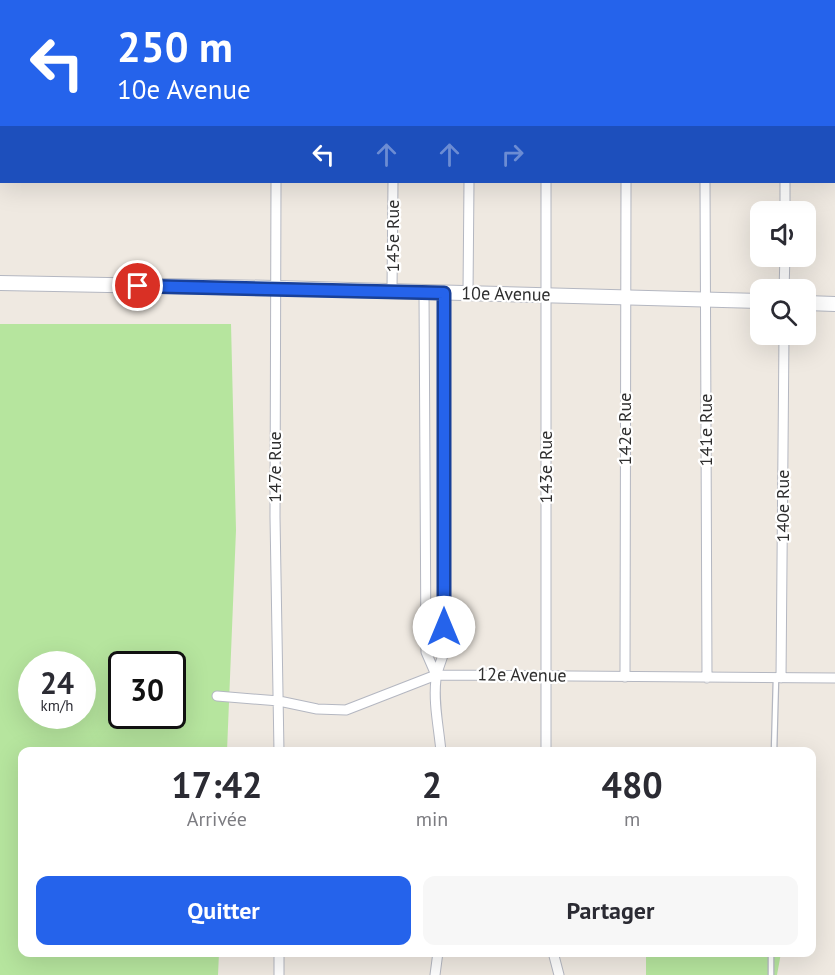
<!DOCTYPE html>
<html lang="fr">
<head>
<meta charset="utf-8">
<style>
  body { margin:0; font-family:"PT Sans",sans-serif; background:#f7f7f7; color:#2b2b33; height:100vh; display:flex; flex-direction:column; font-size:22px; white-space:nowrap }
  * { box-sizing:border-box; margin:0 }
  p { font-size:20px; color:#7c7c81 }
  .icon { flex:none; width:33px; height:33px; fill:none; stroke:currentColor; stroke-width:2; stroke-linecap:round; stroke-linejoin:round }
  .map { position:relative; flex:1; overflow:hidden }
  .details { position:absolute; left:18px; top:747px; width:798px; height:210px; display:flex; flex-direction:column; background:#fff; border-radius:12px; box-shadow:0 6px 24px #0002 }
  .details>* { flex:none }
  .banner { position:absolute; left:0px; top:0px; width:836px; height:183px; box-shadow:0 6px 24px #0002; background:#2563eb; color:#fff; overflow:hidden }
  .controls { position:absolute; left:750px; top:201px; display:grid; gap:12px }
  .controls a { display:grid; place-items:center; width:66px; height:66px; border-radius:12px; background:#fff; box-shadow:0 6px 24px #0002; font-size:30px }
  .speed { position:absolute; left:18px; top:651px; display:flex; gap:12px; font-size:30px; font-weight:700; text-align:center }
  .speed>* { display:grid; place-content:center; width:78px; height:78px; border-radius:50%; background:#fff; box-shadow:0 6px 24px #0002; line-height:1 }
  .speed small { font-size:15px; font-weight:400 }
  .speed .limit { border:3px solid #111; border-radius:9px; background:#fff; color:#111 }
  .pin { position:absolute; display:grid; place-items:center; width:51px; height:51px; color:#fff; margin:-26px; border:3px solid #fff; border-radius:50%; box-shadow:0 2px 6px #0007 }
  .me { position:absolute; width:66px; margin:-33px; rotate:0deg; stroke-linejoin:round; filter:drop-shadow(0 0 4px #0008) }
  .turn { display:flex; align-items:center; gap:21px; height:126px; padding:0 18px; font-size:27px }
  .turn .icon { width:78px; height:78px; stroke-width:2.5 }
  .turn b { display:block; font-size:42px; line-height:51px }
  .lanes { display:flex; align-items:center; height:57px; padding:0 18px; background:#0003; justify-content:center; gap:30px; direction:ltr }
  .lanes .off { opacity:.35 }
  .eta { display:flex; justify-content:space-evenly; align-items:center; height:102px; text-align:center }
  .eta b { font-size:36px; font-weight:700; line-height:42px }
  .cta { display:flex; gap:12px; margin-top:auto; padding:12px 18px }
  .cta a { flex:1; height:69px; border-radius:12px; background:#2563eb; color:#fff; font-size:24px; font-weight:700; line-height:69px; text-align:center }
  .cta a+a { background:#f7f7f7; color:#2b2b33 }
  .map>svg:first-child { display:block }
</style>
</head>
<body>
<div class="map">
<svg width="835" height="975" viewBox="0 0 835 975">
  <rect width="100%" height="100%" fill="#efe9e1"/>
  <path fill="#b6e59e" fill-rule="evenodd" d="M0,324H231L236,530L227,751L22,752V952L219,953L218,975H0ZM32,664H82V716H32ZM122,664H172V716H122Z
    M646,953H781L777,975H646Z"/>
  <g fill="none" stroke-linecap="round" stroke-linejoin="round">
    <g stroke="#b4b7c1" stroke-width="7">
      <path id="lane" d="M774,752L776,678
        M771,975V952"/>
    </g>
    <g stroke="#b4b7c1" stroke-width="11">
      <path id="street" d="M275,0V2
        M546,0V2
        M704,0V2
        M786,0V2
        M394,2V0
        M471,2V0
        M626,2V0
        M276,182L275,517L279,752
        M705,182L707,678
        M785,212V182
        M784,290L785,256
        M392,291L393,182
        M424,292L426,652L436,675
        M468,293L469,182
        M625,677L626,182
        M781,678L784,334
        M217,696L279,701L317,709L346,710L436,675L835,678
        M441,752C439,728 433,703 436,679C437,669 442,661 444,651V293
        M546,752V182
        M279,952V975
        M553,952L559,975
        M435,975L438,952"/>
    </g>
    <g stroke="#b4b7c1" stroke-width="16">
      <path id="secondary" d="M0,283L276,288L760,301
        M806,303L835,304"/>
    </g>
    <use href="#lane" stroke="#fff" stroke-width="4.5"/>
    <use href="#street" stroke="#fff" stroke-width="9"/>
    <use href="#secondary" stroke="#fff" stroke-width="14"/>
  </g>
  <g fill="none" stroke-linecap="round" stroke-linejoin="round">
    <g stroke="#184099" stroke-width="15">
      <path id="route" d="M138,286L444,293V627"/>
    </g>
    <use href="#route" stroke="#2563eb" stroke-width="10"/>
  </g>
  <g text-anchor="middle" stroke-width="4.5" stroke-linejoin="round" paint-order="stroke">
    <g font-size="18" fill="#2e2e2e" stroke="#fff">
      <text transform="translate(393 236) rotate(-90)" y="6">145e Rue</text>
      <text transform="translate(506 294) rotate(1)" y="6">10e Avenue</text>
      <text transform="translate(625 429) rotate(-90)" y="6">142e Rue</text>
      <text transform="translate(706 430) rotate(-90)" y="6">141e Rue</text>
      <text transform="translate(275 467) rotate(-90)" y="6">147e Rue</text>
      <text transform="translate(546 467) rotate(-90)" y="6">143e Rue</text>
      <text transform="translate(783 506) rotate(-90)" y="6">140e Rue</text>
      <text transform="translate(522 675) rotate(1)" y="6">12e Avenue</text>
    </g>
  </g>
</svg>
<div class="controls">
<a><svg class="icon" aria-label="sound" viewBox="0 0 24 24"><path d="M4 9h4l5-4v14l-5-4H4zM17 9q2 3 0 6"/></svg></a>
<a><svg class="icon" aria-label="search" viewBox="0 0 24 24"><circle cx="10" cy="10" r="6"/><path d="M15 15l6 6"/></svg></a>
</div>
<div class="speed"><div>24<small>km/h</small></div><div class="limit">30</div></div>
<div class="pin" style="left:138px;top:286px;background:#d93025"><svg class="icon" aria-label="arrive" viewBox="0 0 24 24"><path d="M6 21V4h12l-3 4 3 4H6"/></svg></div>
<svg class="me" style="left:444px;top:627px" viewBox="-20 -20 40 40"><circle r="19" fill="#fff"/><path d="M0-13L10 11 0 6-10 11z" fill="#2563eb"/></svg>
<div class="banner">
<div class="turn"><svg class="icon" aria-label="left" viewBox="0 0 24 24"><path d="M17 20v-9H6M10 6l-5 5 5 5"/></svg><div><b>250 m</b>10e Avenue</div></div>
<div class="lanes"><svg class="icon" aria-label="left" viewBox="0 0 24 24"><path d="M17 20v-9H6M10 6l-5 5 5 5"/></svg><svg class="icon off" aria-label="ahead" viewBox="0 0 24 24"><path d="M12 20V5M6 11l6-6 6 6"/></svg><svg class="icon off" aria-label="ahead" viewBox="0 0 24 24"><path d="M12 20V5M6 11l6-6 6 6"/></svg><svg class="icon off" aria-label="right" viewBox="0 0 24 24"><path d="M7 20v-9h11M14 6l5 5-5 5"/></svg></div>
</div>
<section class="details">
<div class="eta">
<div><b>17:42</b><p>Arrivée</p></div>
<div><b>2</b><p>min</p></div>
<div><b>480</b><p>m</p></div>
</div>
<div class="cta"><a>Quitter</a><a>Partager</a></div>
</section>
</div>
</body>
</html>
